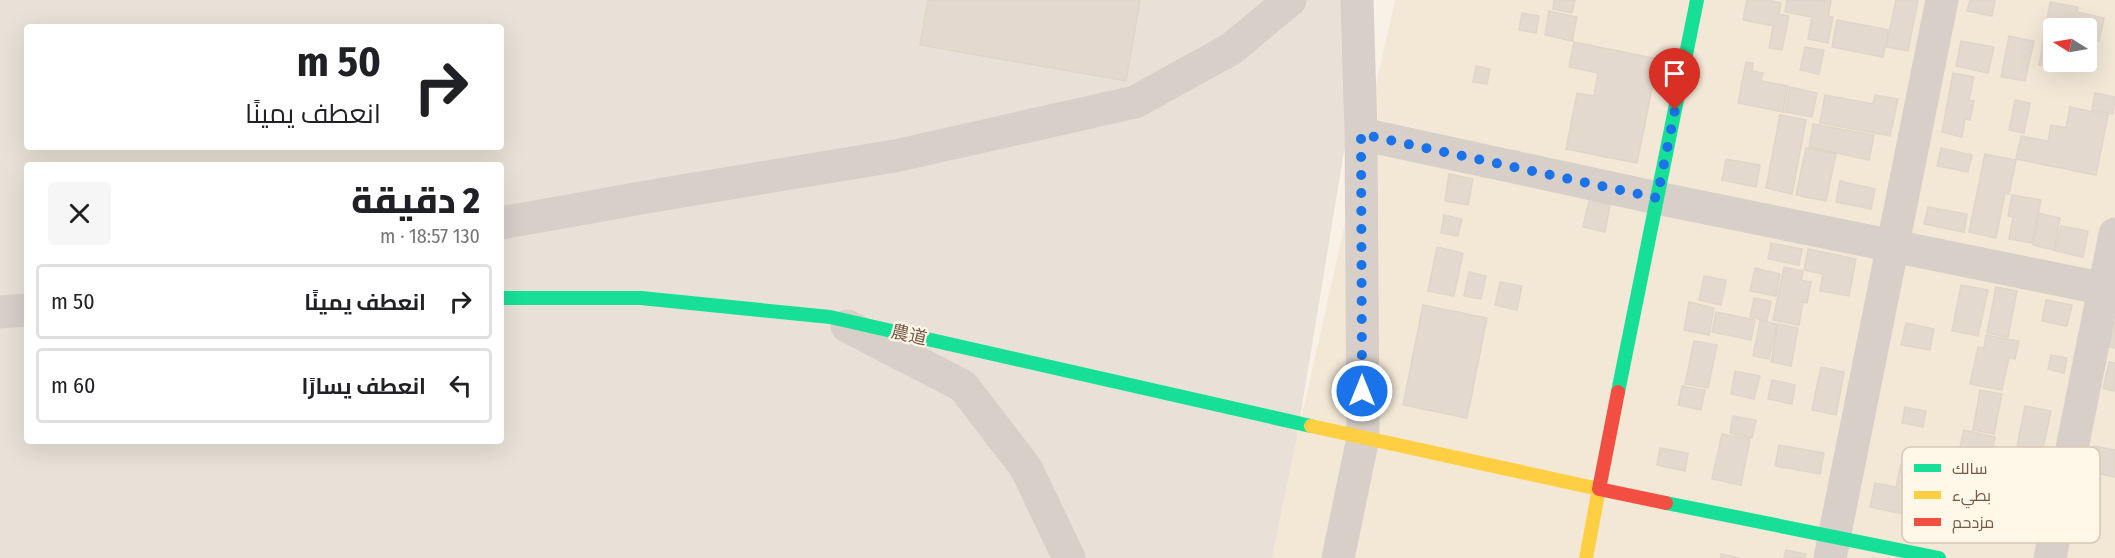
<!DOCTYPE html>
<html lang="ar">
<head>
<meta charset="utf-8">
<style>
  body { margin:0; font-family:"Fira Sans Condensed",Cairo,"Noto Sans SC",sans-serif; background:#f6f6f6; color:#202124; direction:rtl; height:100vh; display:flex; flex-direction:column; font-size:22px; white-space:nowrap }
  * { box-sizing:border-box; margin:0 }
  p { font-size:20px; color:#757577 }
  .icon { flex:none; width:33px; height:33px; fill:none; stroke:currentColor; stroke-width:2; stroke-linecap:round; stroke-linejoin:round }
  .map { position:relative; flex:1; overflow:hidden; direction:ltr }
  .details { position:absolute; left:24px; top:162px; width:480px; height:282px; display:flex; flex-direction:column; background:#fff; border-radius:6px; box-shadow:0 6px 24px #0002; direction:rtl }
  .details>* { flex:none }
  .guide { position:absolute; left:24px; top:24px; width:480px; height:126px; border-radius:6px; box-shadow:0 6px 24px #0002; direction:rtl; background:#fff; color:#202124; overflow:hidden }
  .needle { width:39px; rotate:281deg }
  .fabs { position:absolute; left:2043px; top:18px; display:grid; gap:12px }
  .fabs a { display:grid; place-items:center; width:54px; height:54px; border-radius:6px; background:#fff; box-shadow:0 6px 24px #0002; font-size:30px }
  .pin { position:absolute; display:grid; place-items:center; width:51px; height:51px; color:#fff; margin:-62px -26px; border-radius:50% 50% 50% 0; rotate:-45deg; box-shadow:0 0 6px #0007 }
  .pin .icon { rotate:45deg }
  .me { position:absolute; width:66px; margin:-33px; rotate:0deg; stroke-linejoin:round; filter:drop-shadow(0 0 4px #0008) }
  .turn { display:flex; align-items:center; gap:21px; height:126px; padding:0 24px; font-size:27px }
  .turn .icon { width:78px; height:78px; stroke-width:2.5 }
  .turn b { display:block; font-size:42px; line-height:51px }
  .round { display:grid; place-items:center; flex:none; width:63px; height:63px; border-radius:6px; background:#f6f6f6 }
  .head { display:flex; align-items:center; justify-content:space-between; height:102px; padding:0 24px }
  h1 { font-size:36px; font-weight:800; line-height:45px }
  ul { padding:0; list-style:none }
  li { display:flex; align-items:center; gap:18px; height:75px; margin:0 12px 9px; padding:0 12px; border:3px solid #e0e0e0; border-radius:6px }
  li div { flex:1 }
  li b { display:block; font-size:22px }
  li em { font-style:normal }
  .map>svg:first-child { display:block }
</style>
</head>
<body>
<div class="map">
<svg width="2115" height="558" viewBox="0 0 2115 558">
  <rect width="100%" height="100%" fill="#f7f1e6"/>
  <path fill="#f3e8d6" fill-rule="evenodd" d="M1395,0H2115V558H1272L1296,442ZM2054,28H2086V62H2054Z"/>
  <path fill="#e9e1d7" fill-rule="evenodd" d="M0,0H1369L1296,442L1272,558H0ZM27,27H501V147H27ZM27,165H501V441H27Z"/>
  <path fill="#e3d9ce" stroke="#e0d5c9" stroke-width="1.5" d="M928,0H1140L1126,81L920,45Z
    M1554,0H1575L1572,13L1553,9Z
    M1747,0H1768L1781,3L1779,14L1789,16L1782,50L1769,48L1773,26L1743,20Z
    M1787,0L1831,1L1828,16L1833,17L1828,43L1808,39L1812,17L1785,12Z
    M1896,0H1918L1908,51L1886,47Z
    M1970,0H1995L1992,16L1967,11Z
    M2050,2L2078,7L2077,12L2104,18L2099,41L2086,39V28H2054V50L2042,47Z
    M1549,11L1577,17L1572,41L1545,35Z
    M1522,13L1539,16L1536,33L1519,30Z
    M1837,20L1889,30L1883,57L1832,47Z
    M2009,36L2034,41L2025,81L2001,77Z
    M1961,41L1994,47L1988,73L1956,66Z
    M1574,42L1658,59L1637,163L1566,149L1577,93L1594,96L1598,73L1569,67Z
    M1805,47L1824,50L1819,74L1800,70Z
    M2042,49L2054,52V62H2062L2061,70L2039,65Z
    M1746,62L1753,63L1752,71L1763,73L1761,81L1788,86L1783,112L1738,103Z
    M1476,66L1490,69L1487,84L1473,82Z
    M1953,73L1974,77L1969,100L1974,101L1970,120L1965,119L1962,137L1942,132Z
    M1790,87L1817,93L1812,117L1785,112Z
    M2095,93L2115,97L2113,114L2092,110Z
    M1825,95L1873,104L1875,95L1898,99L1890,136L1820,123Z
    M2015,100L2030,103L2024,133L2009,130Z
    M2070,107L2108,115L2096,175L2016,159L2021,136L2048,141L2051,125L2066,128Z
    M1780,115L1806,120L1792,194L1766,188Z
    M1813,124L1874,135L1869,160L1809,147Z
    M1806,148L1836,154L1826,201L1796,195Z
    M1941,148L1972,155L1968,172L1937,166Z
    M1985,154L2016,160L2009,194L2005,193L1996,238L1969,232Z
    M1726,159L1760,165L1756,187L1722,180Z
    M1449,174L1473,179L1468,205L1445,201Z
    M1840,181L1875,189L1871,209L1836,202Z
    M2012,195L2041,200L2032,243L2009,239L2013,217L2008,216Z
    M1589,201L1610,205L1605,232L1583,227Z
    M1928,207L1967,214L1964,232L1924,224Z
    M2039,213L2060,218L2054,250L2033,245Z
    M1444,215L1462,219L1458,236L1441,233Z
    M2061,226L2088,231L2083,257L2055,251Z
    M1771,243L1802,249L1799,265L1768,259Z
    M1437,247L1463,253L1454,296L1428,291Z
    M1808,249L1856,259L1849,296L1820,291L1823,274L1804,270Z
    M1784,267L1803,271L1801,280L1811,282L1807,303L1803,302L1799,325L1773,320Z
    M1755,268L1780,274L1776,296L1750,291Z
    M1469,272L1486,276L1481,299L1464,296Z
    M1704,276L1726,280L1721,305L1699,300Z
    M1500,282L1522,286L1517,310L1495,305Z
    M1961,285L1988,290L1978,336L1952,331Z
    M1996,287L2017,291L2008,337L1987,333Z
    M1754,298L1771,301L1767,321L1750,317Z
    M2046,300L2072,305L2067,326L2042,321Z
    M1689,302L1714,308L1709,335L1684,330Z
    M1423,305L1487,318L1467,418L1403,405Z
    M1716,312L1755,320L1751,340L1712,332Z
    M1760,321L1777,324L1769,359L1753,356Z
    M2114,322H2115V348L2109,347Z
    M1906,323L1934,329L1930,350L1901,345Z
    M1778,324L1798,328L1791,366L1771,362Z
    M1986,335L2019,341L2015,359L2009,358L2002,390L1970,384L1978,347L1984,348Z
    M1694,341L1717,345L1708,388L1685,384Z
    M2051,355L2067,358L2064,373L2048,369Z
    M2109,362L2115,363V391L2103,389Z
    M1821,367L1844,372L1836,415L1812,410Z
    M1735,371L1760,376L1754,399L1731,394Z
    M1772,380L1795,385L1792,404L1768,399Z
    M1682,386L1705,390L1701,410L1678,405Z
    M1980,390L2002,394L1994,434L1973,430Z
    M2025,406L2051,411L2040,462L2015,457Z
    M1905,407L1926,411L1923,427L1902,423Z
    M1733,416L1756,420L1752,438L1730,433Z
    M1964,430L1995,437L1992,453L1960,447Z
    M1722,434L1750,439L1741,485L1712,479Z
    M1779,445L1824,453L1820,474L1775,466Z
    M2094,446L2115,450V477L2089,472Z
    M1660,448L1688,453L1685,471L1657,465Z
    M1901,464L1922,468L1913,516L1870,507L1875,483L1896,487Z
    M1786,550L1806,554L1805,558H1784Z
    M1721,554L1740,558H1721Z"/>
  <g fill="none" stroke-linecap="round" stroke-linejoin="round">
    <path stroke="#d8cfc9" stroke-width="33" d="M1361,134L1657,198L2115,291
      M501,223L658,195L895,156L1135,102L1231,49L1290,0
      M0,312L27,310
      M847,326L963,386L1026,468L1069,558
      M1338,558L1363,438L1361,134L1357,0
      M1830,558L1942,0
      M2050,558L2115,234"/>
    <path stroke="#16e098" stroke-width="14" d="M501,298H641L830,317L1311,426
      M1618,392L1697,0
      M1666,503L1939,558"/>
    <path stroke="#ffcf43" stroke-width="14" d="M1311,426L1599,489L1586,558"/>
    <path stroke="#f24e42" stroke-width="14" d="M1618,392L1599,489L1666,503"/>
  </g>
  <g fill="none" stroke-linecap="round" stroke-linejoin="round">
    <path stroke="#1a73e8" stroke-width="10" stroke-dasharray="0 18" d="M1362,391L1361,134L1657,198L1675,110"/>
  </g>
  <g text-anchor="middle" stroke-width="4.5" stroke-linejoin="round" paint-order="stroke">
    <g font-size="18" fill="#755a47" stroke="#fff7e7">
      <text transform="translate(909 335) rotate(13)" y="6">農道</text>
    </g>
  </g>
  <rect x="1902" y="447" width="198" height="96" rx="9" fill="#fff7e7" stroke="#d6c8b7" stroke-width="1.5"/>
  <rect x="1914" y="464" width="27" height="8" fill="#16e098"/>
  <rect x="1914" y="491" width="27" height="8" fill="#ffcf43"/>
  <rect x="1914" y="518" width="27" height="8" fill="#f24e42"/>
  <g font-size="16" fill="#755a47">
    <text x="1952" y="474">سالك</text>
    <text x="1952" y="501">بطيء</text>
    <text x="1952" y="528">مزدحم</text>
  </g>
</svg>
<div class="fabs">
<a><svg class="needle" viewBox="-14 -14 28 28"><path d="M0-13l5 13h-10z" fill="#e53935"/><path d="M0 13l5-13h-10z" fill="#757577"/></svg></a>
</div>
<div class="pin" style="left:1675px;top:110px;background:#d93025"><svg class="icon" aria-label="arrive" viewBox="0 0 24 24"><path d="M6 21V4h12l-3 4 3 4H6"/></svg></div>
<svg class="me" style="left:1362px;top:391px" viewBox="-20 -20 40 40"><circle r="17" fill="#1a73e8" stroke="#fff" stroke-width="3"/><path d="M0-11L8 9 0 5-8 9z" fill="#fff"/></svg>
<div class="guide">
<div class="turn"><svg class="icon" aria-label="right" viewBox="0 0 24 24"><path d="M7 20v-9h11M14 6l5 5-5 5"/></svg><div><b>50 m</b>انعطف يمينًا</div></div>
</div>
<section class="details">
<div class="head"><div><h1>2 دقيقة</h1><p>130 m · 18:57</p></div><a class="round"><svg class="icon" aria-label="close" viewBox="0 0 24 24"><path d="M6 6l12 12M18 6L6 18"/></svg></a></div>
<ul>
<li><svg class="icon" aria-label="right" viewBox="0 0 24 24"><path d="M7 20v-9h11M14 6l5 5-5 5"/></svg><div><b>انعطف يمينًا</b></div><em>50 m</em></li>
<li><svg class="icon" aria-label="left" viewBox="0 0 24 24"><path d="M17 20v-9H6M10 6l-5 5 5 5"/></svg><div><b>انعطف يسارًا</b></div><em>60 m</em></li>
</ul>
</section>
</div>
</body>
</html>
